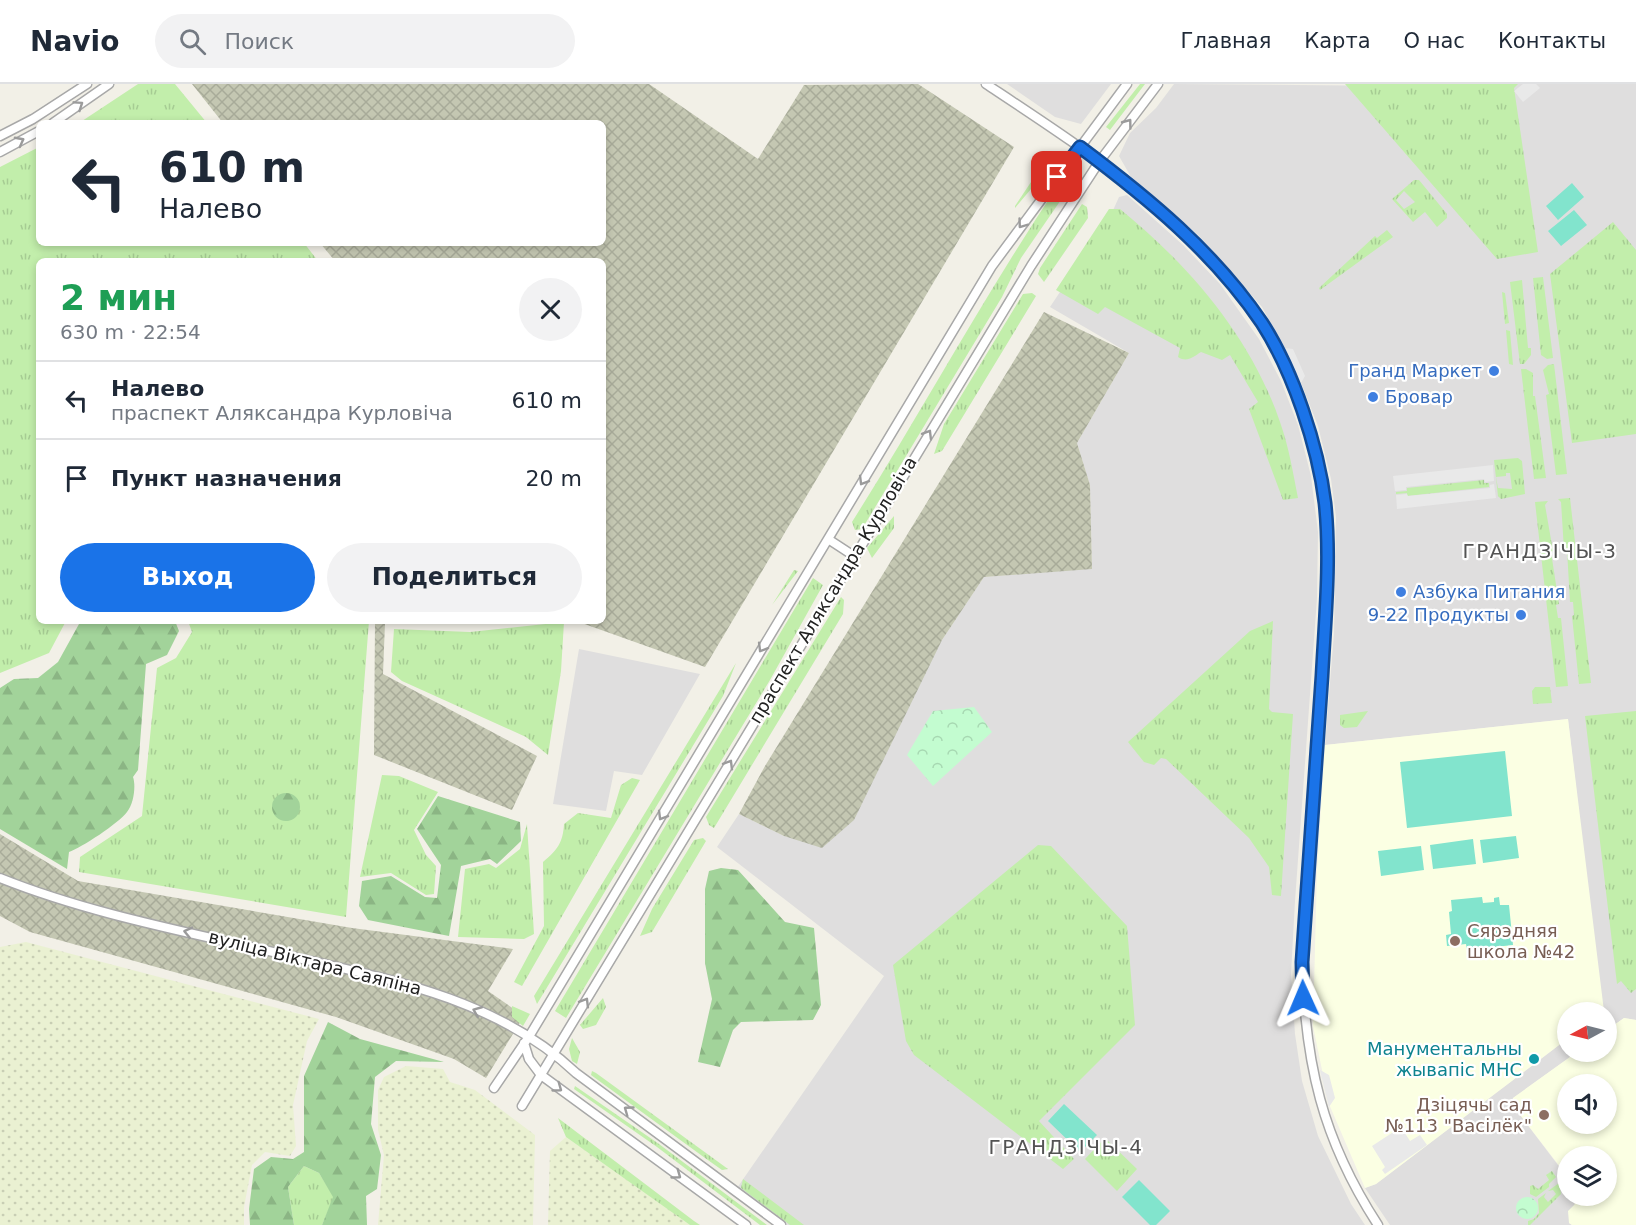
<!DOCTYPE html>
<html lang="ru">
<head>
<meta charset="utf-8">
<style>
  body { margin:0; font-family:"DejaVu Sans",sans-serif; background:#f2f2f3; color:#1f2937; height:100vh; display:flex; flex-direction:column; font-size:22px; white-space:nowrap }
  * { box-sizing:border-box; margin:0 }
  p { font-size:20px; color:#747a83 }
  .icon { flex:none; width:33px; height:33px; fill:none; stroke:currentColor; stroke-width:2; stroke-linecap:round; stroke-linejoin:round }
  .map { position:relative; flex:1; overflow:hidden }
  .side { position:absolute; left:36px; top:174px; width:570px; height:366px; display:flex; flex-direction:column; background:#fff; border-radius:9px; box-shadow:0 3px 9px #0003 }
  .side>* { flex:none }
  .banner { position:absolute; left:36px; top:36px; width:570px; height:126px; border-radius:9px; box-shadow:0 3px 9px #0003; background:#fff; color:#1f2937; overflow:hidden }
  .needle { width:39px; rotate:263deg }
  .buttons { position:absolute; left:1557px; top:918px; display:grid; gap:12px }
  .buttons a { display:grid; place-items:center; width:60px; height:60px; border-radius:50%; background:#fff; box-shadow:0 3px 9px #0003; font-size:30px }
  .pin { position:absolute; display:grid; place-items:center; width:51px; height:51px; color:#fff; margin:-26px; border-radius:12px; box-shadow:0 3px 9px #0006 }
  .me { position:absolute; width:66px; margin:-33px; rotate:359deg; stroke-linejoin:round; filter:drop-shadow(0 0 4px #0008) }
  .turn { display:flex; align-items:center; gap:21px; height:126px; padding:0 24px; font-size:27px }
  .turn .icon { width:78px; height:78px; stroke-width:2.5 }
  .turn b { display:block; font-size:42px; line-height:51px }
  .round { display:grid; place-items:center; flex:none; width:63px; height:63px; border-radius:32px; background:#f2f2f3 }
  .headline { display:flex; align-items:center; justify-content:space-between; height:102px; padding:0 24px }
  h1 { font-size:36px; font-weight:700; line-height:45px; color:#1e9e55 }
  .primary-button { display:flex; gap:12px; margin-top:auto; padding:12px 24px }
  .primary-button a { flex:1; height:69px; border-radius:36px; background:#1a73e8; color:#fff; font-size:24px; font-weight:700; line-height:69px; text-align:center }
  .primary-button a+a { background:#f2f2f3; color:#1f2937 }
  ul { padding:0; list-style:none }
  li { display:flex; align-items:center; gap:18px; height:78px; padding:0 24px; border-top:2px solid #e0e1e3 }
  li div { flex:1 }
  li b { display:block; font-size:22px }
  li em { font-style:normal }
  header { display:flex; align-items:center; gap:36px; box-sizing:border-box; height:84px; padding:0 30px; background:#fff; border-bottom:2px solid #e0e1e3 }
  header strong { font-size:28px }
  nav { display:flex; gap:33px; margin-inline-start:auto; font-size:21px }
  .search { width:420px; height:54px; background:#f2f2f3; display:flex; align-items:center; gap:15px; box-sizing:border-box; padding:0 21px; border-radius:33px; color:#747a83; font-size:22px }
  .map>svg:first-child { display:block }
</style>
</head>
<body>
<header>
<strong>Navio</strong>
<div class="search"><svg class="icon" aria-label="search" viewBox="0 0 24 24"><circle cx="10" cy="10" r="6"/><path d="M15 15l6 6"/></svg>Поиск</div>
<nav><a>Главная</a><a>Карта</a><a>О нас</a><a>Контакты</a></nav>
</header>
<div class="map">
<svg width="1636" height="1141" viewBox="0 0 1636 1141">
  <defs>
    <pattern id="construction-cross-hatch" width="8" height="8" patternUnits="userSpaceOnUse" patternTransform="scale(1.5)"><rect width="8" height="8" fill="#c4c7b2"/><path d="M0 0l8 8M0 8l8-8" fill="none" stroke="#a8ab99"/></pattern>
    <pattern id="farmland-dots" width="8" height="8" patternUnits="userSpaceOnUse" patternTransform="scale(1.5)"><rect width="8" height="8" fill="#eaf1d2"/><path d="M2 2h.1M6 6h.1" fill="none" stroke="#c8ceb4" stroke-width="1.8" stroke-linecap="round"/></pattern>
    <pattern id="grass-tufts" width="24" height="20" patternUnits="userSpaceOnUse" patternTransform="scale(1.5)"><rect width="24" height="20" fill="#c2eeab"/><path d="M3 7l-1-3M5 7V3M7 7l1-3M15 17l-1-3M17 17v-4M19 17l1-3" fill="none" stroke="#a6cc93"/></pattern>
    <pattern id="forest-firs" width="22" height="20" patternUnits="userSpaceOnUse" patternTransform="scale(1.5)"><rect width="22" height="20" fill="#a2d39a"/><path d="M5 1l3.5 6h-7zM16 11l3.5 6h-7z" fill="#8bb584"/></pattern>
    <pattern id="park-crowns" width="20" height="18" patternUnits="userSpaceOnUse" patternTransform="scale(1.5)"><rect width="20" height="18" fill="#c3fcd0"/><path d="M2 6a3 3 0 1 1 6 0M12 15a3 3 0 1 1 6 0" fill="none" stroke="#a7d8b2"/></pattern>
  </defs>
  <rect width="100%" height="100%" fill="#f2f0e7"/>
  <path fill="#dfdede" d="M1007,0H1111L1081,40L1055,33Z
    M1174,0L1512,3L1515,0H1636V936L1624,934L1607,946L1606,928H1602L1568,635L1325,661L1334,549L1336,433L1331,395L1318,342L1294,281L1262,223L1199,152L1131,93L1119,72L1130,49L1156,24Z
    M1127,111L1183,161L1220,200L1259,255L1281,297L1298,341L1311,392L1318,448L1317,514L1295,817L1291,890L1295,950L1302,997L1318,1052L1351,1120L1365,1141H788L737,1104L884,892L717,763L739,730L784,752L942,556L984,493L1092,484L1090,401L1077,359L1129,269L1050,223L1110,133L1119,113Z
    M579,565L700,590L642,691L614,687L606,727L553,720Z
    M1567,955L1568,968H1577L1513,1014L1514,1023L1564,1089L1566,1110L1575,1120L1569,1139L1572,1141H1390L1365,1104L1376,1100Z"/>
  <path fill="#fbffe3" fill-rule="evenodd" d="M1568,635L1604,927L1568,928L1567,955L1376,1100L1365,1104L1329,1020L1313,942L1317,787L1325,661Z
    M1624,934L1636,936V1141H1572L1569,1139L1568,1127L1575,1120L1566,1110L1564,1088L1514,1023L1513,1014L1577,968H1606L1607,946ZM1568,1000H1606V1040H1568ZM1568,1072H1606V1112H1568Z"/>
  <path fill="url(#construction-cross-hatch)" d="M192,0H649L758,75L804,1L918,0L1014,63L705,583L576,537H603V177H335L320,159H603V39H223Z
    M1044,228L1129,269L1077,359L1090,401L1092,485L984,493L942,556L854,736L822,764L784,752L739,730L765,682Z
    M375,537H419L385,539L383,590L537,672L512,726L374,671Z
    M0,750L78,797L352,844L513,865L488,907L524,932L486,994L454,975L336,933L30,848L0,832Z"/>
  <path fill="url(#farmland-dots)" d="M26,858L319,935L307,957L293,1021L296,1062L290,1072L265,1068L252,1081L244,1123V1141H0V863Z
    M406,982L443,985L450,998L475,1006L535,1051L533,1141H378L384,1071L378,1046V1006L384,993Z
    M566,1053L664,1122L690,1141H548L550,1067Z"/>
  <path fill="url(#grass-tufts)" fill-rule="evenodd" d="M138,0H175L207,39H79Z
    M1140,0H1145L1110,46L1106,43Z
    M1345,0H1518L1514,4L1538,168L1497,175Z
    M39,63V159H304L318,177H39V537H66L49,569L0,589V83Z
    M1035,92H1042L1015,124V122Z
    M1414,96H1419L1447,130V134L1437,143L1425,128L1413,138L1392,115ZM1404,107L1415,118L1404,125L1396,116Z
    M1057,103L1065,110L1021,174L1002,213L862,445L855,446L852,438C922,327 984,212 1057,103Z
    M1082,120L1087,123L1088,134L1044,198L1038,190L1040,184Z
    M1109,125H1120C1189,181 1251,253 1280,338C1289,363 1293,389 1298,414L1283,416L1249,325L1258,318L1230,271L1222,276L1201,268C1193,273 1187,279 1178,273L1180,264L1105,223L1098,230L1056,206Z
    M1613,138L1636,166V350L1572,359L1550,190Z
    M1387,146L1393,153L1320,206L1319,204L1375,152L1377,154Z
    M1543,193L1553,274L1547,275L1541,271L1533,194Z
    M1522,196L1528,264H1531V271L1524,280H1520L1510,198Z
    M1502,208L1505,209L1509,239L1505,240Z
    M1032,209L1036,212L942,367L934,370L944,340L1023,210Z
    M1506,246L1510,247L1513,281L1509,280Z
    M1554,280L1567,390L1556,391L1546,311L1549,310L1543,286L1548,281Z
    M1521,285H1526L1533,289V312H1535L1546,394L1534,395Z
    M1518,374L1522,377L1525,410L1501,415L1498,412L1494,376ZM1506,389H1510L1512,405L1498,404L1496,393L1506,392Z
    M1484,396V399H1489V403L1407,412V409L1396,410V408L1407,407V404Z
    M1570,414L1591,599L1579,600L1572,532L1574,531L1573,518H1570L1567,466H1564L1561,418L1558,415Z
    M1548,417L1545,421L1553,467L1551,468L1559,520L1556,521L1558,534H1561L1568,602L1556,603L1535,418Z
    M894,432V444L872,474L867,464Z
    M794,486L798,487L772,521Z
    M813,494L823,501L770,596L566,934L555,927Z
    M841,513L844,516L843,530L714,744L709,741L706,733Z
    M188,537H369L346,833L79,788L80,773L142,732L157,584L176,574L192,548Z
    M1273,537L1269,625L1272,628L1293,630L1281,812L1272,811L1269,783L1249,754L1166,675L1161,674L1154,681L1144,678L1128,658L1250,547Z
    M564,538L561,587L548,671L526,653L402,597L391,588L394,545L470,548Z
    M736,579L723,612L537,920L534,912Z
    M1535,603H1550L1552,619L1533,620L1532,607Z
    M1368,627L1357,643L1344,644L1340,641V631Z
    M1636,627V905L1631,909L1621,897L1617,900L1585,632Z
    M382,691L399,692L438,708L414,746L426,771L436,782L434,810L426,811L391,789L360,793Z
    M632,694L640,696L522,902L514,898L544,842L543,778C557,766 563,759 564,740L578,729L611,734L621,701Z
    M527,740L534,850L524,855L458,853L465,785L489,780L496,784L520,765Z
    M703,754L706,757L652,848L640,852L652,825L694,756Z
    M1038,761L1051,762L1127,842L1135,941L1039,1037L1074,1075L1063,1085L914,971L906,957L893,881Z
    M603,914L606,923L596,941L583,945L580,941Z
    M512,922L530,930L523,942L512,933Z
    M572,954L580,968L577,980L572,977L569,965Z
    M592,987L596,989L728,1085L722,1086L705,1074L591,991Z
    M575,1002L659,1060L767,1141H760L657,1063L574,1005Z
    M558,1034L694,1137L700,1141H690L566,1053Z
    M1105,1054L1137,1085L1117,1107L1085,1075Z
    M304,1082L319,1089L334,1113L322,1141H294L288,1103Z
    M1552,1087L1556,1093L1549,1100V1103L1536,1113L1530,1110V1102L1533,1101L1538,1105L1549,1096L1546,1091Z
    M743,1095L804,1141H790L741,1104Z
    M1559,1099L1561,1110L1530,1141H1528V1137L1534,1135L1539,1129L1538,1115L1546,1109L1544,1113L1548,1118L1556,1110L1553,1106L1548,1107Z"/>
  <path fill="url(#forest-firs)" d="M101,537H175L179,547L167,571L146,580L138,686L133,693C136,701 134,720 127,728C119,739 81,764 69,768L67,785L0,745V604L14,595L38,594L58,578L79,540Z
    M272 723a14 14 0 1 1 28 0a14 14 0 1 1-28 0Z
    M438,712L520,738L521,757L497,780L490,775L461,782L449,852L368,836L359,822L362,797L391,792L425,813L437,814L441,781L417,745Z
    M721,784L738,786L785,838L814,844L821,921L813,936L741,938L733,946L720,983L698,978L712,915L705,879V805L709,787Z
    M328,938L360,955L444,978L396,977L375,993L371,1040L381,1071L377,1105L366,1112L367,1141H322L333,1113L319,1089L304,1082L288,1103L294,1141H250L249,1125L254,1085L271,1073L293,1075L304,1068V992Z"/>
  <path fill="url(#park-crowns)" d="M974,623L992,648L933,702L907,671L933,627Z
    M1516 1124a11 11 0 1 1 22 0a11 11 0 1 1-22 0Z"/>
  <path fill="#82e4cd" d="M1572,99L1584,113L1558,136L1546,122Z
    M1574,126L1587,141L1561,162L1548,147Z
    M1505,667L1512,732L1407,744L1400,678Z
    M1516,752L1519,774L1483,779L1480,756Z
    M1473,755L1476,780L1433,785L1430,761Z
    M1421,762L1424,786L1381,792L1378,767Z
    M1482,813L1483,819L1494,818V814L1499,813L1500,821H1509L1513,861L1467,866L1466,860L1447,862L1446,851L1451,850L1449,828L1452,827L1451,816Z
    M1064,1020L1097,1051L1080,1068L1048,1037Z
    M1139,1096L1170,1127L1156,1141H1150L1122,1113Z"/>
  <path fill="#e9e9e9" d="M1523,0H1536L1540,4L1523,18L1514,7Z
    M1284,264L1293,265L1305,292L1301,299Z
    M1493,381L1494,397L1485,398L1484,395L1406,403V406L1395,407L1393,392Z
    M1494,400L1496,414L1397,425L1396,411L1407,410L1408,412L1490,404V401Z
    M1320,986L1329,991L1335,1014L1329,1023Z
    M1401,1043L1410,1057L1420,1051L1427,1061L1385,1090L1382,1086L1385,1083L1372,1062Z"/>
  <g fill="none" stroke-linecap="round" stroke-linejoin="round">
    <g stroke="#a8a8a8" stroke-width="11">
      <path id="minor" d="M986,0C1087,67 1195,136 1262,240C1293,288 1317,361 1324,418C1332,474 1325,535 1322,592C1316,687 1308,783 1302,878C1305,979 1322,1055 1378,1141
        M53,39L109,0
        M0,52L33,35L87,0
        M0,68L39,47
        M828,455L854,472
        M0,794C95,832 199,850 298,874C396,896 501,918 576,989L781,1141
        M524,959L529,975L541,991L746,1141
        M494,1004L530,951L992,182L1127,0
        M522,1022L1031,182L1099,78L1158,0"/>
    </g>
    <use href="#minor" stroke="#fff" stroke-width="8"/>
  </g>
  <defs><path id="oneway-chevron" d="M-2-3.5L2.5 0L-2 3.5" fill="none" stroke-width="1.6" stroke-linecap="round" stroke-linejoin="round" transform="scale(1.5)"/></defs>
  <g stroke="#9b9b9b">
    <use href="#oneway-chevron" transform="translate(79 21) rotate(-34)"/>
    <use href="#oneway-chevron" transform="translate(1128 39) rotate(-53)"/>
    <use href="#oneway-chevron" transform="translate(20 57) rotate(-28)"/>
    <use href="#oneway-chevron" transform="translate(1022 140) rotate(126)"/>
    <use href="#oneway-chevron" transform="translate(928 350) rotate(-59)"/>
    <use href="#oneway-chevron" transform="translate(863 397) rotate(121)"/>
    <use href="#oneway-chevron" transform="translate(762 564) rotate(121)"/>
    <use href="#oneway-chevron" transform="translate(729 680) rotate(-59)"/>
    <use href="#oneway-chevron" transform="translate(662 732) rotate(121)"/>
    <use href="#oneway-chevron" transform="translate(188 848) rotate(-167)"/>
    <use href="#oneway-chevron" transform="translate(585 918) rotate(-59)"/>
    <use href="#oneway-chevron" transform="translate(477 927) rotate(-158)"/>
    <use href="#oneway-chevron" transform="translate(558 1004) rotate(36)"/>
    <use href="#oneway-chevron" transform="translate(628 1026) rotate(-144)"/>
    <use href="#oneway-chevron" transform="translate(677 1091) rotate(36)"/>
  </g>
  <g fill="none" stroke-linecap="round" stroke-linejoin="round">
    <g stroke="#114b97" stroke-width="15">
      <path id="route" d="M1057,93L1080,63C1148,114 1214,168 1262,239C1293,287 1318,362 1325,419C1331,475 1325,535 1322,592C1316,687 1308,783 1302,878L1303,914"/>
    </g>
    <use href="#route" stroke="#1a73e8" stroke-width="10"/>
  </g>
  <g fill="#3f7fe0" stroke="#fff" stroke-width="2">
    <circle cx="1494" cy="287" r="6"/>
    <circle cx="1373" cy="313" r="6"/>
    <circle cx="1401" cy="508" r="6"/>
    <circle cx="1521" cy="531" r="6"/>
  </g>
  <g fill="#8d6e63" stroke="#fff" stroke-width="2">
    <circle cx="1455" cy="857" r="6"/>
    <circle cx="1544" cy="1031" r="6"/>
  </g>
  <circle fill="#0f9aa8" stroke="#fff" stroke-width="2" cx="1534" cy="975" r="6"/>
  <g text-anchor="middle" stroke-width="4.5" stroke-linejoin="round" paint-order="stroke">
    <g font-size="18" fill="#366cbe" stroke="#fff" text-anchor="end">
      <text x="1482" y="293">Гранд Маркет</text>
      <text x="1385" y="319" text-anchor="start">Бровар</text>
      <text x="1413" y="514" text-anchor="start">Азбука Питания</text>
      <text x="1509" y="537">9-22 Продукты</text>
    </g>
    <g font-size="18" fill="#212121" stroke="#fff">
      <text transform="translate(833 506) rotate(-59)" y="6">праспект Аляксандра Курловіча</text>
      <text transform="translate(315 879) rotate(14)" y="6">вуліца Віктара Саяпіна</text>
    </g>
    <g font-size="18" fill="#785e54" stroke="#fff" text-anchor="start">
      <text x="1467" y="853">Сярэдняя<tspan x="1467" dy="21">школа №42</tspan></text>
      <text x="1532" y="1027" text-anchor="end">Дзіцячы сад<tspan x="1532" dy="21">№113 "Васілёк"</tspan></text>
    </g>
    <g font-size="18" fill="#0d838f" stroke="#fff" text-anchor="end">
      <text x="1522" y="971">Манументальны<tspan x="1522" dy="21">жывапіс МНС</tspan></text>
    </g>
    <g font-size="20" letter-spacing="1.5" fill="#545454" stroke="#fff">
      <text x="1540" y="474">ГРАНДЗІЧЫ-3</text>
      <text x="1066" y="1070">ГРАНДЗІЧЫ-4</text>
    </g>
  </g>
</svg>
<div class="buttons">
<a><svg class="needle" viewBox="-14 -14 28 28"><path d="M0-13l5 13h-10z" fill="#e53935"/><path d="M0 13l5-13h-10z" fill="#747a83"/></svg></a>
<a><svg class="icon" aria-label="sound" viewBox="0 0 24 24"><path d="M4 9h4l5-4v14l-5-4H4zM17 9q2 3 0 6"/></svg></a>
<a><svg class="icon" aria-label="layers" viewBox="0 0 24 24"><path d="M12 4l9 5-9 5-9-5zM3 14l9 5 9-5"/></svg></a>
</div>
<div class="pin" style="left:1057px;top:93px;background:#d93025"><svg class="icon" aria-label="arrive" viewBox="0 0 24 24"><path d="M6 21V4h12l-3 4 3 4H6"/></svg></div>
<svg class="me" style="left:1303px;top:914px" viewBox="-20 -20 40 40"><path d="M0-17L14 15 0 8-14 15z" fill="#1a73e8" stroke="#fff" stroke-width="4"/></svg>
<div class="banner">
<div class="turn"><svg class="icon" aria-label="left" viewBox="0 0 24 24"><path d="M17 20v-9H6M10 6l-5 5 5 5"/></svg><div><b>610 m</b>Налево</div></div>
</div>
<section class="side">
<div class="headline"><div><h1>2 мин</h1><p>630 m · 22:54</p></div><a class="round"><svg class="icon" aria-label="close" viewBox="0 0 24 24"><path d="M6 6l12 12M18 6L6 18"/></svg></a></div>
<ul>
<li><svg class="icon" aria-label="left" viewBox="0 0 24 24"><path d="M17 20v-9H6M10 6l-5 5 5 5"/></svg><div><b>Налево</b><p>праспект Аляксандра Курловіча</p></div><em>610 m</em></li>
<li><svg class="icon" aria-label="arrive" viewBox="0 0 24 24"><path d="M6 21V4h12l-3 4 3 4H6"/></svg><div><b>Пункт назначения</b></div><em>20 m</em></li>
</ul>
<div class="primary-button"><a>Выход</a><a>Поделиться</a></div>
</section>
</div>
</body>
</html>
